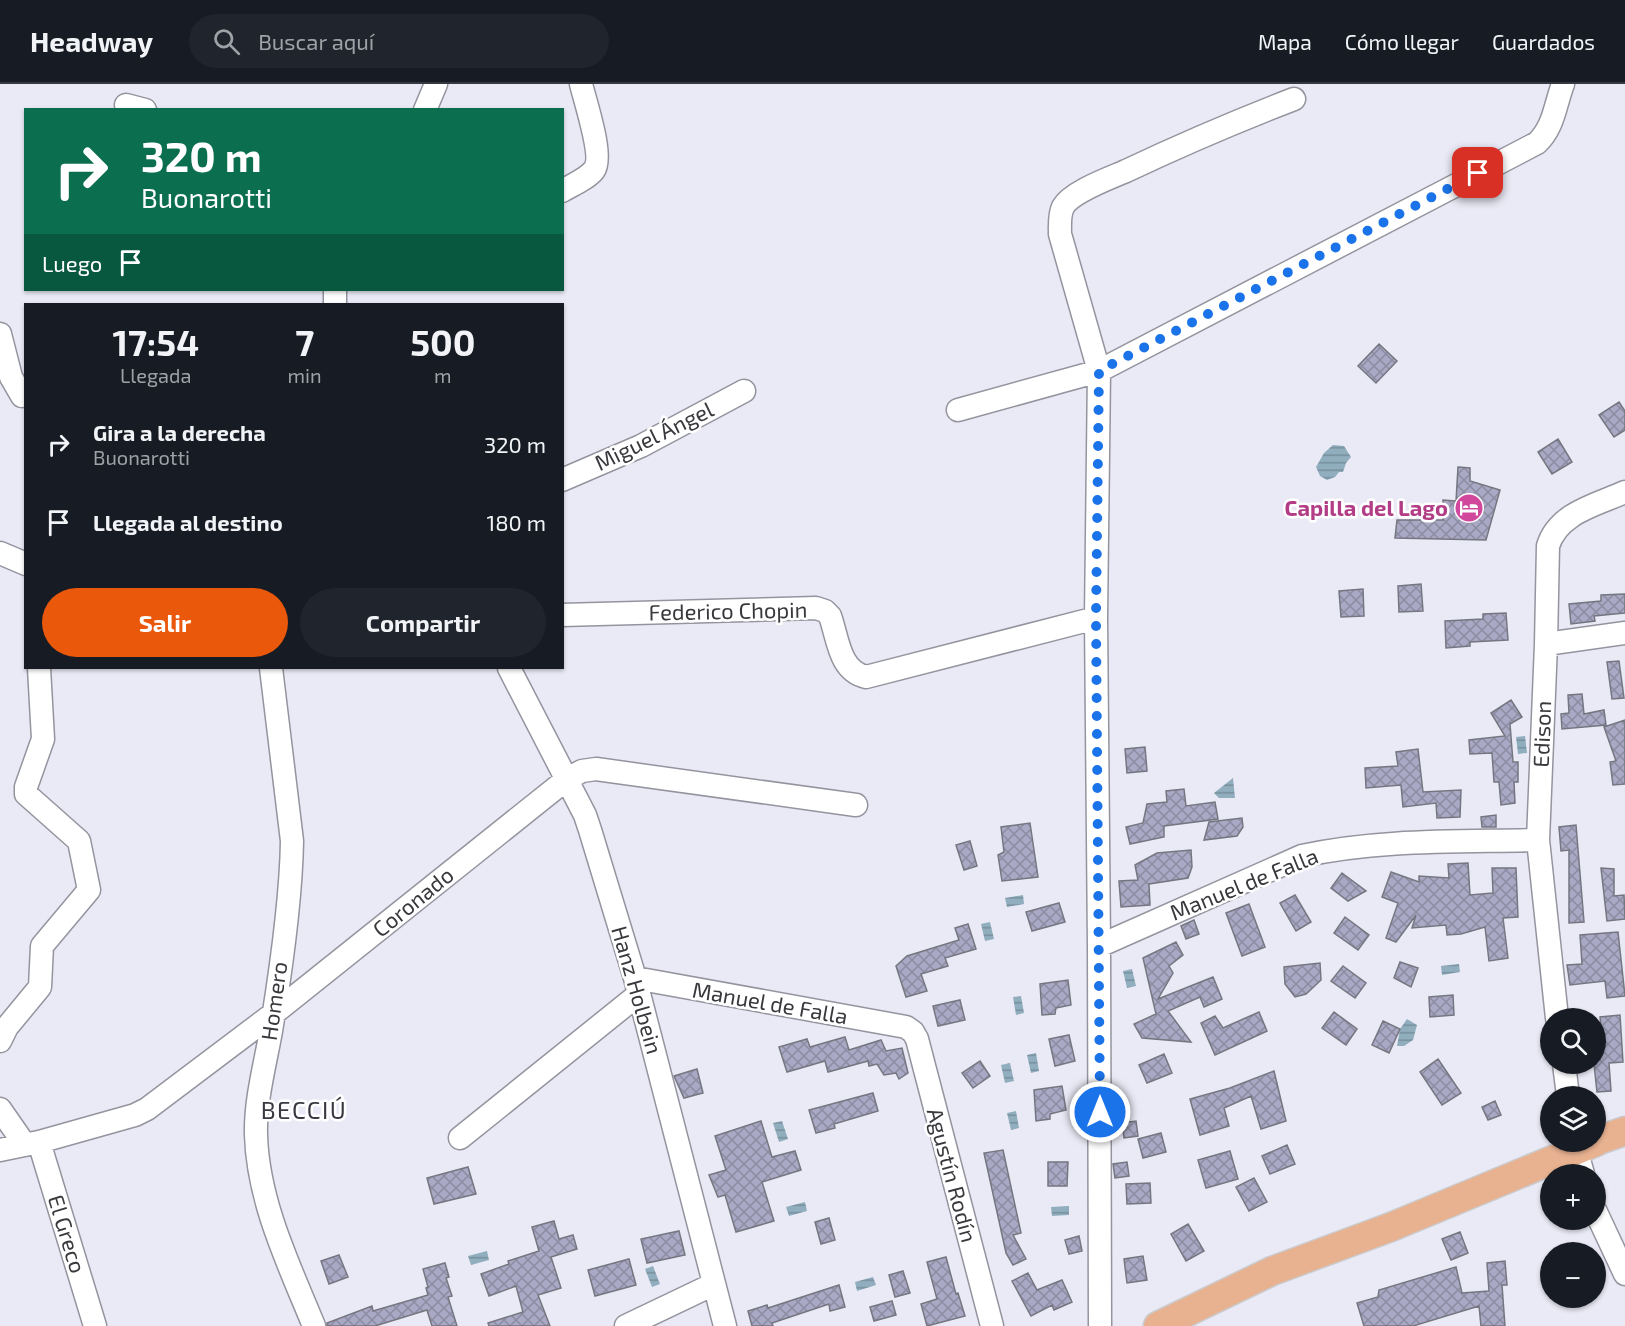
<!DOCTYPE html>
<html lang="es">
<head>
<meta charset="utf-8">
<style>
  body { margin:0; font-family:"Exo 2",sans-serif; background:#20242c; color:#f1f3f6; height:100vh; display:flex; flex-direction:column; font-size:22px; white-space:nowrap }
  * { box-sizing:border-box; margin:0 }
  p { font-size:20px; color:#9ea1a6 }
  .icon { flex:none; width:33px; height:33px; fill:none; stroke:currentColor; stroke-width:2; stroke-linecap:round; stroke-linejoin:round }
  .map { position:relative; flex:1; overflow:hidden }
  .panel { position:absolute; left:24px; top:219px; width:540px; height:366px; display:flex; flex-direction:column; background:#171b24; border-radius:0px; box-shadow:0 2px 4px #0004 }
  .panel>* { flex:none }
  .hud { position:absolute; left:24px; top:24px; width:540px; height:183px; border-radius:0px; box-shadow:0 2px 4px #0004; background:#0b6e4f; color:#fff; overflow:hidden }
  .fabs { position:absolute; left:1540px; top:924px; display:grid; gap:12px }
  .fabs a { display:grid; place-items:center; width:66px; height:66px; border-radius:50%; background:#171b24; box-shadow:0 2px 4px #0004; font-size:30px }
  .pin { position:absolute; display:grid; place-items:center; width:51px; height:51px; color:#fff; margin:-26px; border-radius:12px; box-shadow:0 3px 9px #0006 }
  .me { position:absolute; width:66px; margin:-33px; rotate:0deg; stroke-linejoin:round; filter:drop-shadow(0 0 4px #0008) }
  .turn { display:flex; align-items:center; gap:21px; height:126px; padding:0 18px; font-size:27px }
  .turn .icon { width:78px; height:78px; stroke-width:2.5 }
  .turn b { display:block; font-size:42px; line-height:51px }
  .then { display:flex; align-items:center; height:57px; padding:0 18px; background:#0003; gap:12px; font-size:22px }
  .eta { display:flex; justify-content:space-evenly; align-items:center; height:102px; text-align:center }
  .eta b { font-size:36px; font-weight:700; line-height:42px }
  .cta { display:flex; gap:12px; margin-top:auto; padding:12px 18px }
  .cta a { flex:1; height:69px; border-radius:36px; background:#ea580c; color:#fff; font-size:24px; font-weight:700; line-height:69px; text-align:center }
  .cta a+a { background:#20242c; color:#f1f3f6 }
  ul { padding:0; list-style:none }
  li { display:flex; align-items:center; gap:18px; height:78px; padding:0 18px }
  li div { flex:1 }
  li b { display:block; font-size:22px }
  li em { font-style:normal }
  header { display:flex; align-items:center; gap:36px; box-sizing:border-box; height:84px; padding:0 30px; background:#171b24; border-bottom:2px solid #363941 }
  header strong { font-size:28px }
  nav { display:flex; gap:33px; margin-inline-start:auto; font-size:21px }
  .search { width:420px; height:54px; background:#20242c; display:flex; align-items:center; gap:15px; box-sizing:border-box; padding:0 21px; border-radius:33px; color:#9ea1a6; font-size:22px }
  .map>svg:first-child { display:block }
</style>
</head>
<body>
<header>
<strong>Headway</strong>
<div class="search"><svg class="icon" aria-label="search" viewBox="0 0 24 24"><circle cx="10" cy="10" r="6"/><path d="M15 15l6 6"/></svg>Buscar aquí</div>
<nav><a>Mapa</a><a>Cómo llegar</a><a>Guardados</a></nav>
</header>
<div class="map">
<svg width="1625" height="1242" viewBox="0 0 1625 1242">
  <defs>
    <pattern id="water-rules" width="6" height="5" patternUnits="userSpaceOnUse" patternTransform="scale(1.5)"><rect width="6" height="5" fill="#91aebf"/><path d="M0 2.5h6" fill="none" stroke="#778f9c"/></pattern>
    <pattern id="building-cross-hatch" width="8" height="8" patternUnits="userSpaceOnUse" patternTransform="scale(1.5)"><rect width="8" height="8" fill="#a9a9c5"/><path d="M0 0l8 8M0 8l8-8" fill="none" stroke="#8b8ba1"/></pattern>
  </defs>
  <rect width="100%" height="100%" fill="#eaeaf6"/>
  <path fill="url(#water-rules)" d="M1333,361L1344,362L1351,373L1346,379L1343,388H1339L1335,393L1327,396L1320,392L1316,383L1324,369Z
    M1525,652L1527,669L1518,670L1516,653Z
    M1233,694L1235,714H1219L1214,709Z
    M1023,811L1024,820L1007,823L1005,814Z
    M990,838L994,855L985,857L981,840Z
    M1459,880L1460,888L1442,891L1441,882Z
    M1132,885L1136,902L1127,904L1123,887Z
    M1021,912L1024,929L1016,931L1013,913Z
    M1407,935L1417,941L1413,956L1404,962H1397L1400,945Z
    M1036,969L1039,987L1031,989L1027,971Z
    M1010,979L1014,997L1005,999L1001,981Z
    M1016,1027L1019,1044L1011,1046L1007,1029Z
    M782,1037L788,1055L779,1058L773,1039Z
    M805,1118L807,1127L789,1132L786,1123Z
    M1069,1122V1131L1052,1132L1051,1123Z
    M487,1167L489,1176L471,1181L468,1172Z
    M653,1182L660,1200L652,1203L645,1185Z
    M873,1193L876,1201L857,1207L855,1198Z"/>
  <path fill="url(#building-cross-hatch)" stroke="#767681" stroke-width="1.5" d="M1379,260L1397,277L1376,299L1358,282Z
    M1619,318L1625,327V346L1614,353L1599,331Z
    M1558,355L1572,378L1552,390L1538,368Z
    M1458,383L1470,384V397L1500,406L1486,456L1395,454L1397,436H1443V416L1456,417Z
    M1421,500L1423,527L1399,528L1398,502Z
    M1363,505L1364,532L1341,533L1339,507Z
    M1625,510V529L1594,532L1595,537L1571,540L1569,520L1601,517V511Z
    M1506,529L1508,556L1470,558V562L1446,564L1445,537L1483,535V530Z
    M1619,577L1624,614L1612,615L1607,578Z
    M1582,610L1584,630L1604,626L1606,641L1562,645L1561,630L1569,629L1568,611Z
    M1511,616L1522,633L1510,640L1513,678H1518V698H1514L1515,719L1501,721L1499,698H1494L1492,669L1470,670L1469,656L1505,652L1491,629Z
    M1625,636V700L1613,701L1610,678L1616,677L1604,643Z
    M1145,663L1147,687L1127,689L1125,665Z
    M1418,665L1423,708L1461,706L1460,733L1437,734L1436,719L1403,723L1401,701L1366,704L1365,684L1398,682L1396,668Z
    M1184,705L1186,722L1215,718L1218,735L1164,742V753L1130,760L1126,743L1143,739L1147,720L1167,718L1166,707Z
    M1496,731V743H1482L1481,733Z
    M1242,734L1243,743L1237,752L1204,756L1209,738Z
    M1030,739L1038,793L1002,797L998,771L1004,768L1001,743Z
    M1576,741L1584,838L1569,839V766L1561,767L1559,743Z
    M970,757L977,782L964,786L956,761Z
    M1191,766L1192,783L1188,794L1149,800L1150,821L1121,823L1119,797L1138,796L1135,781L1157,769Z
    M1468,779L1470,811L1493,809L1492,784H1516L1518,833L1503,834L1508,874L1489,877L1485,843L1461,850L1447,851L1446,841L1412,844L1416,831L1396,858L1386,854L1398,819L1382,813L1391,788L1419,798V792L1449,794L1448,780Z
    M1601,784L1614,785V812L1624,811L1625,835L1607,837Z
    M1342,789L1366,807L1348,817L1331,804Z
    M1295,811L1311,838L1296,847L1280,819Z
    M1059,819L1065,838L1032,847L1026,828Z
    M1249,820L1265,863L1242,872L1226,829Z
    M1345,833L1369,851L1358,866L1334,849Z
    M1194,836L1199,850L1186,855L1181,842Z
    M968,840L976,865L945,874L948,882L921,890L927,907L906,913L896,882L907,872L959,856L955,844Z
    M1618,848L1625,912L1607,914L1605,897L1570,901L1567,881L1582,880L1580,851Z
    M1176,858L1183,871L1169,882L1173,889L1158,915L1213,893L1222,915L1204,923L1200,913L1168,927L1191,958L1142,954L1134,940L1156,930L1143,874Z
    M1400,878L1418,884L1411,903L1394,894Z
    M1320,879L1321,896L1306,910L1295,913L1285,900L1284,883Z
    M1343,882L1366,899L1355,914L1331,897Z
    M1068,896L1071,921L1056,924L1055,930L1042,931L1040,900Z
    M1453,911L1454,931L1430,933L1429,913Z
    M960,916L965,936L938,942L933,922Z
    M1259,928L1267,947L1215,971L1201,939L1215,932L1223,944Z
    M1334,928L1357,945L1346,961L1322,944Z
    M1620,931L1623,978L1609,979L1611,1007L1597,1008L1594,980H1596V955L1602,954L1600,933Z
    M1383,937L1400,945L1389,969L1372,961Z
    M1069,951L1075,977L1055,982L1049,955Z
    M845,953L849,966L881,956L886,967L902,964L908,989L899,995L896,989L884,991L877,980L869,982L868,977L828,988L825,977L787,988L779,963L807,955L810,963Z
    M1164,970L1172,989L1147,999L1139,981Z
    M1438,975L1461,1009L1442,1021L1420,988Z
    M980,977L990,992L973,1004L962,989Z
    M697,985L703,1009L684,1014L674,992Z
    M1274,987L1286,1037L1261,1045L1251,1012L1224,1024L1229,1042L1200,1051L1190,1015L1230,1004Z
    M1062,1002L1066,1026L1050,1030V1035L1036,1037L1034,1006Z
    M873,1009L878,1027L834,1040L835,1044L816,1049L809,1026Z
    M1495,1017L1501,1031L1488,1036L1482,1023Z
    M761,1037L772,1073L795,1067L801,1086L762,1098L774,1137L736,1148L725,1111L718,1113L709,1091L726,1086L715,1052Z
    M1136,1037L1138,1052L1124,1054L1122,1039Z
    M1161,1049L1166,1068L1143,1074L1138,1055Z
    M1287,1061L1295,1080L1270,1090L1262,1072Z
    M1003,1066L1021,1149L1013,1151L1026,1175L1013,1181L1006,1169L984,1069Z
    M1230,1067L1238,1095L1206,1104L1198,1076Z
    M1048,1078H1068L1067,1102H1048Z
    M1127,1078L1129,1092L1115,1094L1113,1080Z
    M468,1083L476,1110L434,1120L427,1094Z
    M1254,1094L1267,1118L1249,1127L1236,1103Z
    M1150,1099L1151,1119L1127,1120L1126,1100Z
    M829,1134L835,1156L821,1160L815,1138Z
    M554,1137L559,1155L573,1151L577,1165L551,1173L561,1204L538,1211L550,1242H489L488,1239L523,1228L516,1202L489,1212L481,1190L509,1180L508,1177L539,1167L532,1143Z
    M1188,1140L1204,1167L1186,1177L1171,1150Z
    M679,1147L685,1171L647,1179L641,1155Z
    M1460,1148L1468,1169L1451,1176L1442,1155Z
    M1079,1152L1082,1167L1069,1170L1065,1156Z
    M339,1171L348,1193L329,1200L321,1177Z
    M1143,1172L1147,1196L1127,1199L1124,1175Z
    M946,1173L956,1210L958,1209L965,1232L927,1242L921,1220L937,1215L927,1178Z
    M629,1175L636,1201L595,1212L588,1186Z
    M1505,1177L1507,1201H1502L1505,1242H1481L1479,1222L1413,1242H1364L1357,1219L1378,1213L1379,1206L1456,1183L1462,1209L1489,1207L1487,1179Z
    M445,1179L449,1193L446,1194L452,1212L448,1213L457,1242H432L427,1226L375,1242H327V1239L372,1222L373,1227L428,1211L426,1204L428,1203L423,1185Z
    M903,1187L910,1209L895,1213L889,1191Z
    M1028,1189L1037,1206L1062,1196L1072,1218L1054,1226L1052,1221L1031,1232L1012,1197Z
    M839,1201L845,1223L830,1227L829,1220L772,1239L773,1242H752L748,1227L767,1221L768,1224Z
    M892,1217L896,1231L874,1237L870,1223Z"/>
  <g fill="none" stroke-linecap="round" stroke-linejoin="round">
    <g stroke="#94949f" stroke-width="25">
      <path id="minor" d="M126,21L145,26
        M425,26L436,0
        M562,107C572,101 587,95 594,86C604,73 585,17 581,0
        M335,220V206
        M0,250L11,293L22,312
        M958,326L1099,287L1537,59C1554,43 1555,21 1563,0
        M562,396L641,362L744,307
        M0,469L26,480
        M562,531L816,524L825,527L830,532C838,554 839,587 866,593L1096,534
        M1546,560L1625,549
        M271,584L292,757C291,818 281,886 271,947C265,981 255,1017 256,1051C258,1118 289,1181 314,1242
        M509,584L585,731L590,746L635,894L725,1242
        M1099,862L1302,772C1379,755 1460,758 1538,756
        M635,894L906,943L913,948L917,955L992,1242
        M1557,934L1538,756L1546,560L1548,462C1558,429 1596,421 1625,408
        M0,957L7,943L40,903L42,862L89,806L79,757L26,710V703L43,655L39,584
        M1564,980L1568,1012
        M0,1025L25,1061
        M460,1054L639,910
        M39,1058L95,1242
        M1574,1058L1583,1090
        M0,1066L39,1058L135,1031L147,1025L273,930L567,695L582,687L596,685L856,721
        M1596,1128L1625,1190
        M626,1242L714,1200
        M1100,1242L1099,862L1096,534L1099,287L1060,150C1060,142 1059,131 1063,123C1071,108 1110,94 1126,87C1181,61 1237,37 1294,15"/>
    </g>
    <g stroke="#cbcbcd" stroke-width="31">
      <path id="major" d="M1596,1057L1625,1047
        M1158,1242L1272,1187L1391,1143L1596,1058"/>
    </g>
    <use href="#minor" stroke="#fff" stroke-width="22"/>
    <use href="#major" stroke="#e8b291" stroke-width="28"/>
  </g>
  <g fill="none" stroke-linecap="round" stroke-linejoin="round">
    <path stroke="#1a73e8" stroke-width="10" stroke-dasharray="0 18" d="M1100,1028L1096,534L1099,287L1478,89"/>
  </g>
  <defs>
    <g id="hotel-disc" transform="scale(1.5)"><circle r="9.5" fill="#d1479c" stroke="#fff"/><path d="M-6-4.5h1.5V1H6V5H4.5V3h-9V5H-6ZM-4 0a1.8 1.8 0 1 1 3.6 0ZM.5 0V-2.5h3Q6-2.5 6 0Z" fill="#fff"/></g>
  </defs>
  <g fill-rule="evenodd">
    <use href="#hotel-disc" x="1469" y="424"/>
  </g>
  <g text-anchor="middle" stroke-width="5" stroke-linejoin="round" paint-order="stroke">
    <g font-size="22" fill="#38383d" stroke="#fff">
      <text transform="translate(654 352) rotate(-26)" y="8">Miguel Ángel</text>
      <text transform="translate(728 527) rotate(-1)" y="8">Federico Chopin</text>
      <text transform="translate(1542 650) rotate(-88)" y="8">Edison</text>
      <text transform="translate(1244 800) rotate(-22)" y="8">Manuel de Falla</text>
      <text transform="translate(413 818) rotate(-39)" y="8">Coronado</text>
      <text transform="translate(637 906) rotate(74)" y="8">Hanz Holbein</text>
      <text transform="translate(274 917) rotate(-82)" y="8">Homero</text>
      <text transform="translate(770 919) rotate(10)" y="8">Manuel de Falla</text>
      <text transform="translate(952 1091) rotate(75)" y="8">Agustín Rodín</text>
      <text transform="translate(67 1150) rotate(73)" y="8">El Greco</text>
    </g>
    <g font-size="22" font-weight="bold" fill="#b23c85" stroke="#fff" text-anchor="end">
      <text x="1448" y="432">Capilla del Lago</text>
    </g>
    <g font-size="24" letter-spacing="1.5" fill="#383841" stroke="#fff">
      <text x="304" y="1035">BECCIÚ</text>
    </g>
  </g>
</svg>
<div class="fabs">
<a><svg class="icon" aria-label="search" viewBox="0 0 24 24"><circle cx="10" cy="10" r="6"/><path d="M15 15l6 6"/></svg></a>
<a><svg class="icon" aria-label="layers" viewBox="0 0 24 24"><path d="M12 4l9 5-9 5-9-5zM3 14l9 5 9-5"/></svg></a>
<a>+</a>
<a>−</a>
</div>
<div class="pin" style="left:1478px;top:89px;background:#d93025"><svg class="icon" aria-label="arrive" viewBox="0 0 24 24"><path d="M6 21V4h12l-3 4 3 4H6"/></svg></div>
<svg class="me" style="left:1100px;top:1028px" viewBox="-20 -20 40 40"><circle r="17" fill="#1a73e8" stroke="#fff" stroke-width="3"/><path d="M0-11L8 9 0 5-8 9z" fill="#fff"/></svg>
<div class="hud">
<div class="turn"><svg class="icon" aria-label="right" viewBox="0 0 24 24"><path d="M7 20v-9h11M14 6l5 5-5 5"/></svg><div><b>320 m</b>Buonarotti</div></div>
<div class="then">Luego<svg class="icon" aria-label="arrive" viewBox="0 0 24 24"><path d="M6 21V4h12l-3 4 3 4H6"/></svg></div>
</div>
<section class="panel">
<div class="eta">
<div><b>17:54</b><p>Llegada</p></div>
<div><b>7</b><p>min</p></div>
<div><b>500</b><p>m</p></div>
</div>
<ul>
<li><svg class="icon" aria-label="right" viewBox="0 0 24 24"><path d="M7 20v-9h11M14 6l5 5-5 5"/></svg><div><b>Gira a la derecha</b><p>Buonarotti</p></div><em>320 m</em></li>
<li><svg class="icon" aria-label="arrive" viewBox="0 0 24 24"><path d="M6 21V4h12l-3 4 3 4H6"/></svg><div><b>Llegada al destino</b></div><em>180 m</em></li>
</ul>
<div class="cta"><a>Salir</a><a>Compartir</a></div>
</section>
</div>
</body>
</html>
